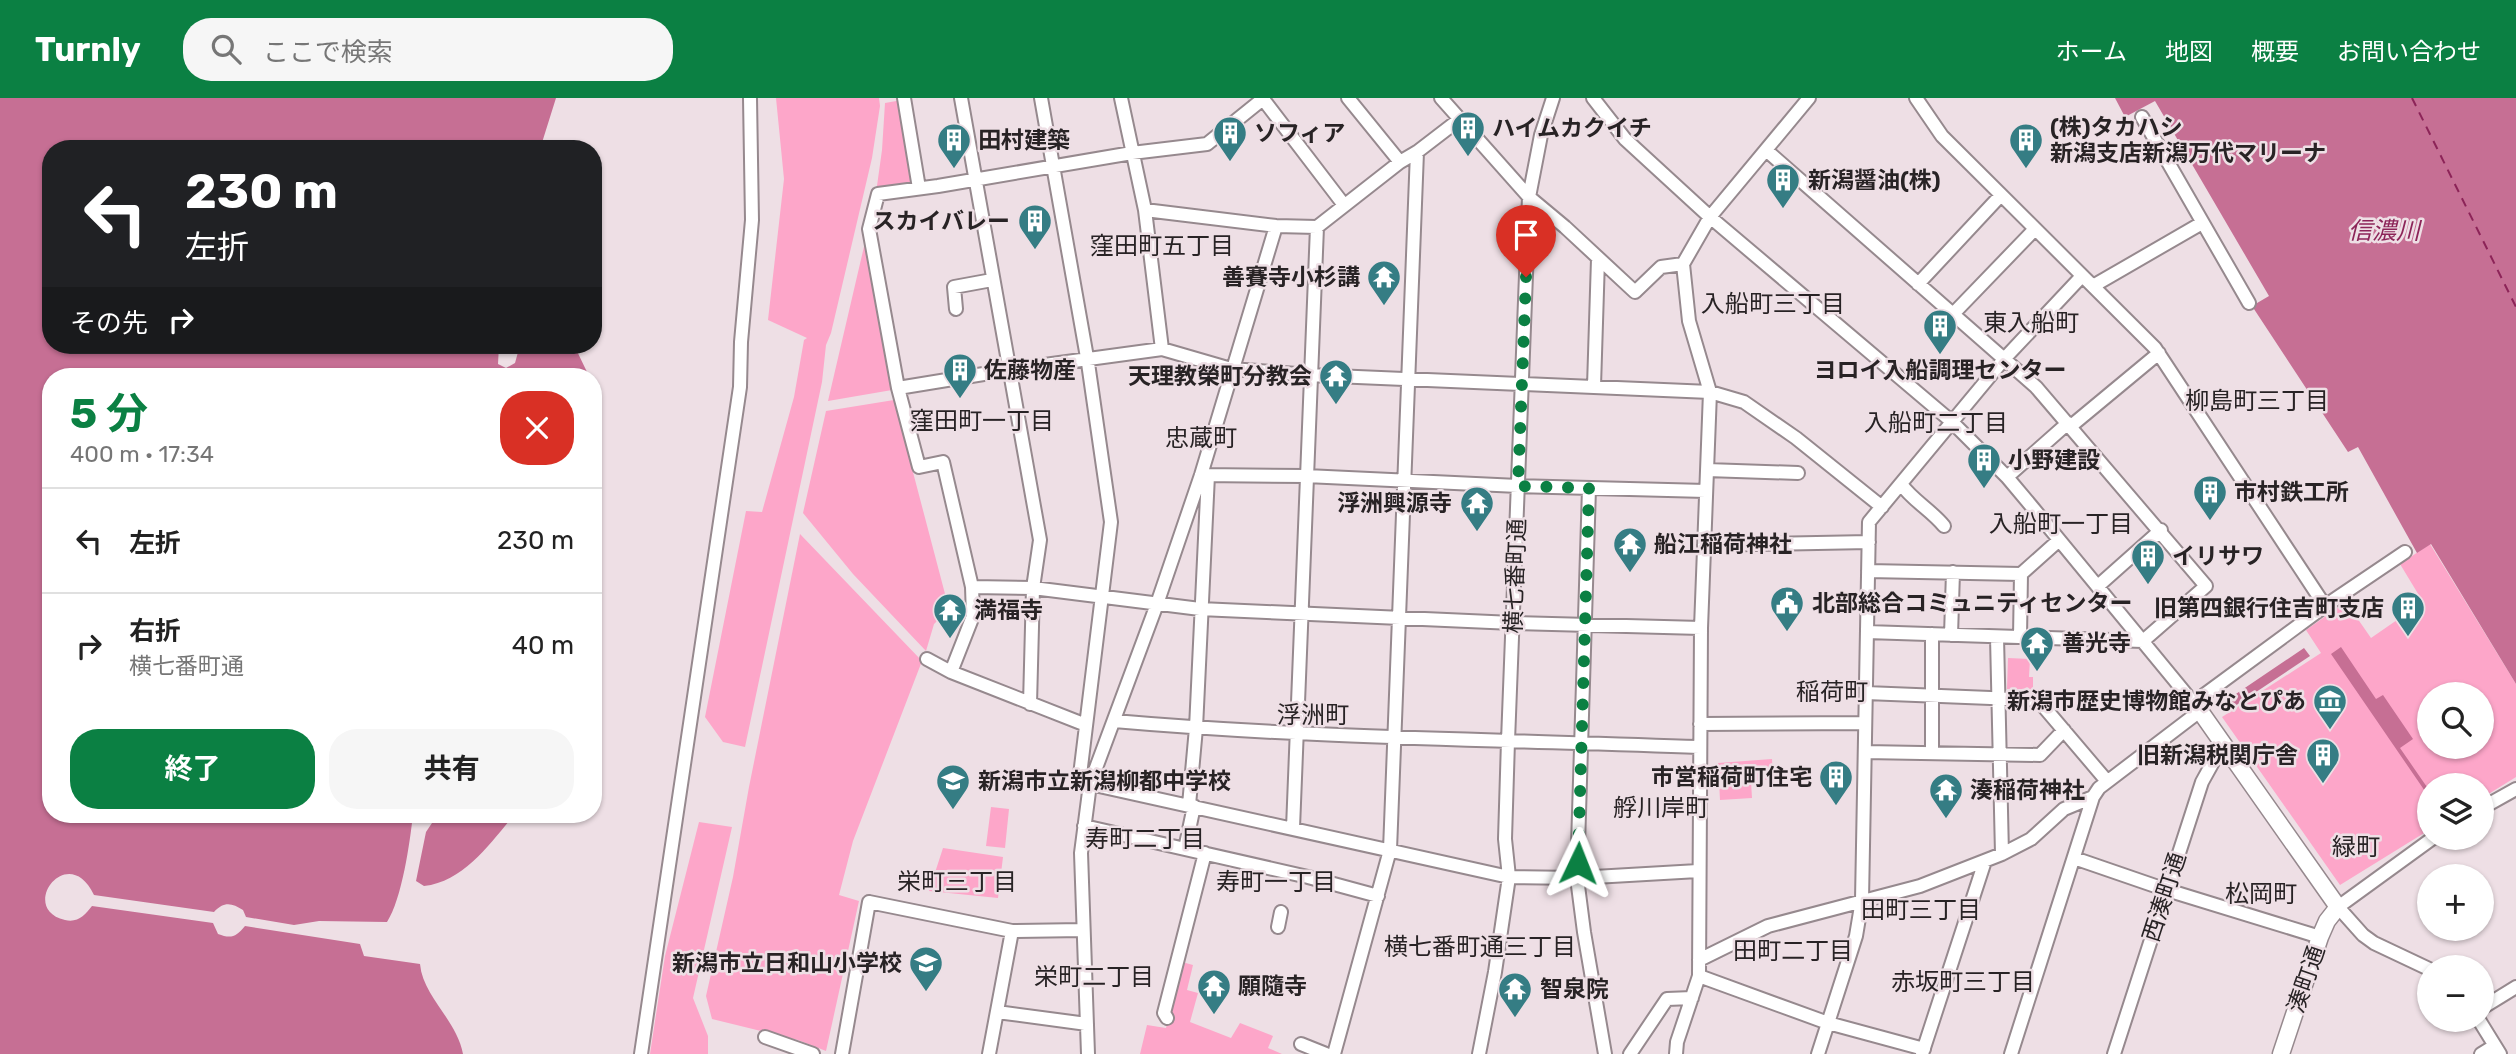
<!DOCTYPE html>
<html lang="ja">
<head>
<meta charset="utf-8">
<style>
  body { margin:0; font-family:Rubik,"Noto Sans JP",sans-serif; background:#f6f6f6; color:#222; height:100vh; display:flex; flex-direction:column; font-size:26px; white-space:nowrap }
  * { box-sizing:border-box; margin:0 }
  p { font-size:23px; color:#767676 }
  .icon { flex:none; width:38px; height:38px; fill:none; stroke:currentColor; stroke-width:2; stroke-linecap:round; stroke-linejoin:round }
  .map { position:relative; flex:1; overflow:hidden }
  .drawer { position:absolute; left:42px; top:270px; width:560px; height:455px; display:flex; flex-direction:column; background:#fff; border-radius:28px; box-shadow:0 2px 5px #0004 }
  .drawer>* { flex:none }
  .guide { position:absolute; left:42px; top:42px; width:560px; height:214px; border-radius:28px; box-shadow:0 2px 5px #0004; background:#202124; color:#fff; overflow:hidden }
  .fabs { position:absolute; left:2417px; top:584px; display:grid; gap:14px }
  .fabs a { display:grid; place-items:center; width:77px; height:77px; border-radius:50%; background:#fff; box-shadow:0 2px 5px #0004; font-size:35px }
  .pin { position:absolute; display:grid; place-items:center; width:60px; height:60px; color:#fff; margin:-72px -30px; border-radius:50% 50% 50% 0; rotate:-45deg; box-shadow:0 0 7px #0007 }
  .pin .icon { rotate:45deg }
  .me { position:absolute; width:77px; margin:-38px; rotate:2deg; stroke-linejoin:round; filter:drop-shadow(0 0 5px #0008) }
  .turn { display:flex; align-items:center; gap:24px; height:147px; padding:0 28px; font-size:32px }
  .turn .icon { width:91px; height:91px; stroke-width:2.5 }
  .turn b { display:block; font-size:49px; line-height:60px }
  .then { display:flex; align-items:center; height:66px; padding:0 28px; background:#0003; gap:14px; font-size:26px }
  .round { display:grid; place-items:center; flex:none; width:74px; height:74px; border-radius:28px; background:#f6f6f6 }
  .summary { display:flex; align-items:center; justify-content:space-between; height:119px; padding:0 28px }
  h1 { font-size:42px; font-weight:700; line-height:52px; color:#0b8043 }
  .primary-button { display:flex; gap:14px; margin-top:auto; padding:14px 28px }
  .primary-button a { flex:1; height:80px; border-radius:28px; background:#0b8043; color:#fff; font-size:28px; font-weight:700; line-height:80px; text-align:center }
  .primary-button a+a { background:#f6f6f6; color:#222 }
  ul { padding:0; list-style:none }
  li { display:flex; align-items:center; gap:21px; height:105px; padding:0 28px; border-top:2px solid #e0e0e0 }
  li div { flex:1 }
  li b { display:block; font-size:26px }
  li em { font-style:normal }
  header { display:flex; align-items:center; gap:42px; box-sizing:border-box; height:98px; padding:0 35px; background:#0b8043; color:#fff }
  header strong { font-size:33px }
  nav { display:flex; gap:38px; margin-inline-start:auto; font-size:24px }
  .search { width:490px; height:63px; background:#f6f6f6; display:flex; align-items:center; gap:18px; box-sizing:border-box; padding:0 24px; border-radius:28px; color:#767676; font-size:26px }
  .map>svg:first-child { display:block }
</style>
</head>
<body>
<header>
<strong>Turnly</strong>
<div class="search"><svg class="icon" aria-label="search" viewBox="0 0 24 24"><circle cx="10" cy="10" r="6"/><path d="M15 15l6 6"/></svg>ここで検索</div>
<nav><a>ホーム</a><a>地図</a><a>概要</a><a>お問い合わせ</a></nav>
</header>
<div class="map">
<svg width="2516" height="956" viewBox="0 0 2516 956">
  <rect width="100%" height="100%" fill="#eedfe5"/>
  <path fill="#fda6c9" fill-rule="evenodd" d="M776,0H879L880,8L872,60L831,235L826,247L822,284L745,649L723,644L705,619L746,413L762,414L794,299L804,242L807,240L768,222L784,81Z
    M902,2L914,86L876,95L882,52L885,5Z
    M866,140L892,292L828,303Z
    M894,302L949,511L934,526L926,553L853,476L803,415L826,313Z
    M800,436L922,563L853,743L839,797L859,803L826,953L798,942L712,921L706,898L733,779L749,689Z
    M2430,446L2516,586V679L2482,700V688H2429V732L2340,787L2222,619L2321,555L2306,532L2346,504L2371,540L2423,504L2400,466ZM2429,597H2482V649H2429Z
    M2008,560L2030,561L2029,579H2033V592L2007,591Z
    M1772,661L1773,681L1751,683L1752,700L1720,702L1718,665Z
    M991,709L1009,711L1005,750L986,748Z
    M699,724L732,729L693,900L708,938V956H650L665,858Z
    M943,750L1003,759L998,800L929,793Z
    M1182,864L1193,867L1187,892L1198,895L1190,924L1231,940L1240,925L1273,938L1268,950L1282,956H1140L1147,927L1166,930Z"/>
  <path fill="#c66f94" d="M0,0H556L540,51H51V247H499L498,266L506,270L515,265L520,247H574L587,274L588,278H51V716H413C410,744 402,801 387,824L319,823L294,827L246,819L243,812C232,805 224,803 214,814L94,797C68,742 17,811 65,822C78,825 85,817 92,808L213,825L218,836C231,841 236,839 245,828L360,846L364,858L420,866C423,899 457,922 463,956H0Z
    M2115,0H2516V586L2431,446L2417,455L2358,349L2348,354L2252,208L2269,198L2155,3L2125,19Z
    M2341,549L2376,601L2383,597L2413,641L2400,650L2429,692V699L2331,556Z
    M2304,550L2310,558L2232,610L2227,602Z
    M431,716H515C490,745 465,783 424,788L416,783L426,734L434,722Z"/>
  <g fill="none" stroke-linecap="round" stroke-linejoin="round">
    <path stroke="#8c2458" stroke-width="2" stroke-dasharray="9 7" stroke-linecap="butt" d="M2412,0L2516,209"/>
    <g stroke="#96898e" stroke-width="16">
      <path id="minor" d="M904,0L919,90
        M961,0L1040,442L1033,490L1030,606
        M1041,0L1088,265L1111,424L1080,677L1090,686L1509,779L1577,780L1698,773
        M1121,0L1145,112L1162,251
        M1348,0L1400,64
        M1441,0L1529,99L1565,129L1635,194L1661,169L1683,166
        M1593,0L1625,41L1710,119L1951,323L2007,379L2033,410L2200,613
        M1916,0L1942,38L2155,250L2325,508L2204,597L2200,613L2099,690L2093,699L2011,956
        M1263,1L1344,107
        M2142,19L2249,205
        M1766,52L2036,289L2206,488L2143,543L1867,534
        M1145,112L1276,128L1317,129L1400,64L1417,54L1460,21
        M1918,186L2001,97
        M2093,188L2202,125
        M956,211L954,189L992,182
        M1954,215L2035,131
        M1594,288L1598,161
        M898,290L1008,272L1162,251L1231,271L1311,277L1710,294L1744,304L1796,340L1882,409
        M2071,328L2159,255
        M1707,372L1798,375
        M1201,377L1306,378L1518,388L1706,393
        M2007,379L2068,325
        M1901,386C1912,402 1931,412 1944,428
        M1589,390L1577,780L1584,834L1605,956
        M1704,447L1869,444
        M1868,473L2021,476L2058,443
        M2098,488L2161,432
        M972,489L1033,490L1200,511L1513,525L1701,530
        M2325,508L2405,454
        M1951,537L1953,474
        M1997,539L2002,756
        M2020,539L2021,476
        M927,561L951,574L1086,627
        M951,574L973,518L972,489L943,364L919,369L898,290L869,131L878,96L938,88L1132,55L1207,46L1264,0
        M1866,595L2038,602L2106,682
        M1114,623C1309,640 1504,642 1699,649
        M1700,626L1865,625
        M1865,654L2040,657L2064,632
        M1932,655V536
        M1189,707L1196,630L1208,377
        M2482,710L2516,691
        M1084,728L1308,779L1378,798
        M1293,730L1317,129
        M1185,751L1194,708
        M2074,760L2167,792L2320,839
        M1278,829L1281,814
        M1699,862L1768,828L1920,788L2002,756L2031,741L2064,711L2093,699
        M2429,871L2374,845L2363,837L2338,809L2433,740
        M1699,878L1828,925L1924,951
        M2482,910L2516,889
        M997,914L1087,926
        M1167,920L1164,915L1205,755
        M2479,922L2500,956
        M765,939L813,956
        M1301,946L1326,956
        M641,956L740,289L741,244L752,122L750,0
        M842,956L869,804L1012,833L1083,832
        M989,956L1012,833
        M1088,956L1081,755L1090,686L1157,506L1201,377L1276,128
        M1334,956L1390,752L1417,54
        M1479,956L1495,874L1509,779L1505,741L1508,643L1529,99L1541,37L1553,0
        M1630,956L1667,901L1692,900
        M1676,956L1677,944L1699,878L1701,530L1710,294L1689,223L1683,166L1710,119L1809,0
        M1818,956L1856,838L1862,802L1869,424L2005,260L2082,178
        M1922,956L1985,763
        M2114,956L2202,684L2223,646
        M2481,956L2494,948"/>
    </g>
    <g stroke="#96898e" stroke-width="19">
      <path id="major" d="M2200,613L2338,809L2327,823L2320,839L2281,956"/>
    </g>
    <use href="#minor" stroke="#fff" stroke-width="12"/>
    <use href="#major" stroke="#fff" stroke-width="16"/>
  </g>
  <g fill="none" stroke-linecap="round" stroke-linejoin="round">
    <path stroke="#0b8043" stroke-width="12" stroke-dasharray="0 21.6" d="M1526,179L1518,388L1589,390L1578,765"/>
  </g>
  <defs>
    <g id="building-pin" transform="scale(1.75)"><path d="M0 17L-7.5 6A9.5 9.5 0 1 1 7.5 6Z" fill="#357d84" stroke="#eedfe5"/><path d="M-4-6H4V6H1V3H-1V6H-4ZM-2.5-4.3h1.7v1.8h-1.7ZM.8-4.3h1.7v1.8H.8ZM-2.5-1h1.7V.8h-1.7ZM.8-1h1.7V.8H.8Z" fill="#fff"/></g>
    <g id="temple-pin" transform="scale(1.75)"><path d="M0 17L-7.5 6A9.5 9.5 0 1 1 7.5 6Z" fill="#357d84" stroke="#eedfe5"/><path d="M0-6L5-2H3V0L6.5 2.5H4V6H1.5V3h-3V6H-4V2.5H-6.5L-3 0V-2H-5Z" fill="#fff"/></g>
    <g id="civic-pin" transform="scale(1.75)"><path d="M0 17L-7.5 6A9.5 9.5 0 1 1 7.5 6Z" fill="#357d84" stroke="#eedfe5"/><path d="M-.6-6.5H3V-4.5H.6V-3L4-1V1h2V6H-6V1h2V-1L-.6-3ZM-1.2 2.5V6h2.4V2.5Z" fill="#fff"/></g>
    <g id="museum-pin" transform="scale(1.75)"><path d="M0 17L-7.5 6A9.5 9.5 0 1 1 7.5 6Z" fill="#357d84" stroke="#eedfe5"/><path d="M0-6L6-3V-2H-6V-3ZM-5-1h2V3h-2ZM-1-1h2V3h-2ZM3-1h2V3H3ZM-6 4H6V6H-6Z" fill="#fff"/></g>
    <g id="school-pin" transform="scale(1.75)"><path d="M0 17L-7.5 6A9.5 9.5 0 1 1 7.5 6Z" fill="#357d84" stroke="#eedfe5"/><path d="M0-5L7-2L0 1L-7-2ZM-4 1L0 2.5L4 1V4Q0 6-4 4Z" fill="#fff"/></g>
  </defs>
  <g fill-rule="evenodd">
    <use href="#building-pin" x="1468" y="30"/>
    <use href="#building-pin" x="1230" y="35"/>
    <use href="#building-pin" x="954" y="42"/>
    <use href="#building-pin" x="2026" y="42"/>
    <use href="#building-pin" x="1783" y="82"/>
    <use href="#building-pin" x="1035" y="123"/>
    <use href="#temple-pin" x="1384" y="179"/>
    <use href="#building-pin" x="1940" y="228"/>
    <use href="#building-pin" x="960" y="272"/>
    <use href="#temple-pin" x="1336" y="278"/>
    <use href="#building-pin" x="1984" y="362"/>
    <use href="#building-pin" x="2210" y="394"/>
    <use href="#temple-pin" x="1477" y="405"/>
    <use href="#temple-pin" x="1630" y="446"/>
    <use href="#building-pin" x="2148" y="458"/>
    <use href="#civic-pin" x="1787" y="505"/>
    <use href="#building-pin" x="2408" y="510"/>
    <use href="#temple-pin" x="950" y="512"/>
    <use href="#temple-pin" x="2037" y="545"/>
    <use href="#museum-pin" x="2330" y="603"/>
    <use href="#building-pin" x="2323" y="657"/>
    <use href="#building-pin" x="1836" y="679"/>
    <use href="#school-pin" x="953" y="683"/>
    <use href="#temple-pin" x="1946" y="692"/>
    <use href="#school-pin" x="926" y="865"/>
    <use href="#temple-pin" x="1214" y="888"/>
    <use href="#temple-pin" x="1515" y="891"/>
  </g>
  <g text-anchor="middle" stroke-width="5" stroke-linejoin="round" paint-order="stroke">
    <g font-size="23" font-weight="bold" fill="#282325" stroke="#eedfe5" text-anchor="start">
      <text x="2050" y="37">(株)タカハシ<tspan x="2050" dy="26">新潟支店新潟万代マリーナ</tspan></text>
      <text x="1492" y="38">ハイムカクイチ</text>
      <text x="1254" y="43">ソフィア</text>
      <text x="978" y="50">田村建築</text>
      <text x="1808" y="90">新潟醤油(株)</text>
      <text x="1010" y="131" text-anchor="end">スカイバレー</text>
      <text x="1360" y="187" text-anchor="end">善賽寺小杉講</text>
      <text x="984" y="280">佐藤物産</text>
      <text x="1940" y="280" text-anchor="middle">ヨロイ入船調理センター</text>
      <text x="1312" y="286" text-anchor="end">天理教榮町分教会</text>
      <text x="2008" y="370">小野建設</text>
      <text x="2234" y="402">市村鉄工所</text>
      <text x="1452" y="413" text-anchor="end">浮洲興源寺</text>
      <text x="1654" y="454">船江稲荷神社</text>
      <text x="2172" y="466">イリサワ</text>
      <text x="1812" y="513">北部総合コミュニティセンター</text>
      <text x="2384" y="518" text-anchor="end">旧第四銀行住吉町支店</text>
      <text x="974" y="520">満福寺</text>
      <text x="2062" y="553">善光寺</text>
      <text x="2306" y="611" text-anchor="end">新潟市歴史博物館みなとぴあ</text>
      <text x="2298" y="665" text-anchor="end">旧新潟税関庁舎</text>
      <text x="1812" y="687" text-anchor="end">市営稲荷町住宅</text>
      <text x="978" y="691">新潟市立新潟柳都中学校</text>
      <text x="1970" y="700">湊稲荷神社</text>
      <text x="902" y="873" text-anchor="end">新潟市立日和山小学校</text>
      <text x="1238" y="896">願隨寺</text>
      <text x="1540" y="899">智泉院</text>
    </g>
    <g font-size="23" fill="#282325" stroke="#eedfe5">
      <text transform="translate(1515 478) rotate(-88)" y="8">横七番町通</text>
      <text transform="translate(2164 799) rotate(-72)" y="8">西湊町通</text>
      <text transform="translate(2306 881) rotate(-71)" y="8">湊町通</text>
    </g>
    <g font-size="24" font-style="italic" fill="#8c2458" stroke="#eedfe5">
      <text x="2384" y="141">信濃川</text>
    </g>
    <g font-size="24" fill="#282325" stroke="#eedfe5">
      <text x="1162" y="156">窪田町五丁目</text>
      <text x="1773" y="214">入船町三丁目</text>
      <text x="2031" y="233">東入船町</text>
      <text x="2257" y="311">柳島町三丁目</text>
      <text x="982" y="331">窪田町一丁目</text>
      <text x="1936" y="333">入船町二丁目</text>
      <text x="1201" y="348">忠蔵町</text>
      <text x="2061" y="434">入船町一丁目</text>
      <text x="1832" y="602">稲荷町</text>
      <text x="1313" y="625">浮洲町</text>
      <text x="1661" y="718">艀川岸町</text>
      <text x="1145" y="749">寿町二丁目</text>
      <text x="2356" y="757">緑町</text>
      <text x="957" y="792">栄町三丁目</text>
      <text x="1276" y="792">寿町一丁目</text>
      <text x="2261" y="804">松岡町</text>
      <text x="1921" y="820">田町三丁目</text>
      <text x="1480" y="857">横七番町通三丁目</text>
      <text x="1793" y="861">田町二丁目</text>
      <text x="1094" y="887">栄町二丁目</text>
      <text x="1963" y="892">赤坂町三丁目</text>
    </g>
  </g>
</svg>
<div class="fabs">
<a><svg class="icon" aria-label="search" viewBox="0 0 24 24"><circle cx="10" cy="10" r="6"/><path d="M15 15l6 6"/></svg></a>
<a><svg class="icon" aria-label="layers" viewBox="0 0 24 24"><path d="M12 4l9 5-9 5-9-5zM3 14l9 5 9-5"/></svg></a>
<a>+</a>
<a>−</a>
</div>
<div class="pin" style="left:1526px;top:179px;background:#d93025"><svg class="icon" aria-label="arrive" viewBox="0 0 24 24"><path d="M6 21V4h12l-3 4 3 4H6"/></svg></div>
<svg class="me" style="left:1578px;top:765px" viewBox="-20 -20 40 40"><path d="M0-17L14 15 0 8-14 15z" fill="#0b8043" stroke="#fff" stroke-width="4"/></svg>
<div class="guide">
<div class="turn"><svg class="icon" aria-label="left" viewBox="0 0 24 24"><path d="M17 20v-9H6M10 6l-5 5 5 5"/></svg><div><b>230 m</b>左折</div></div>
<div class="then">その先<svg class="icon" aria-label="right" viewBox="0 0 24 24"><path d="M7 20v-9h11M14 6l5 5-5 5"/></svg></div>
</div>
<section class="drawer">
<div class="summary"><div><h1>5 分</h1><p>400 m · 17:34</p></div><a class="round" style="background:#d93025;color:#fff"><svg class="icon" aria-label="close" viewBox="0 0 24 24"><path d="M6 6l12 12M18 6L6 18"/></svg></a></div>
<ul>
<li><svg class="icon" aria-label="left" viewBox="0 0 24 24"><path d="M17 20v-9H6M10 6l-5 5 5 5"/></svg><div><b>左折</b></div><em>230 m</em></li>
<li><svg class="icon" aria-label="right" viewBox="0 0 24 24"><path d="M7 20v-9h11M14 6l5 5-5 5"/></svg><div><b>右折</b><p>横七番町通</p></div><em>40 m</em></li>
</ul>
<div class="primary-button"><a>終了</a><a>共有</a></div>
</section>
</div>
</body>
</html>
